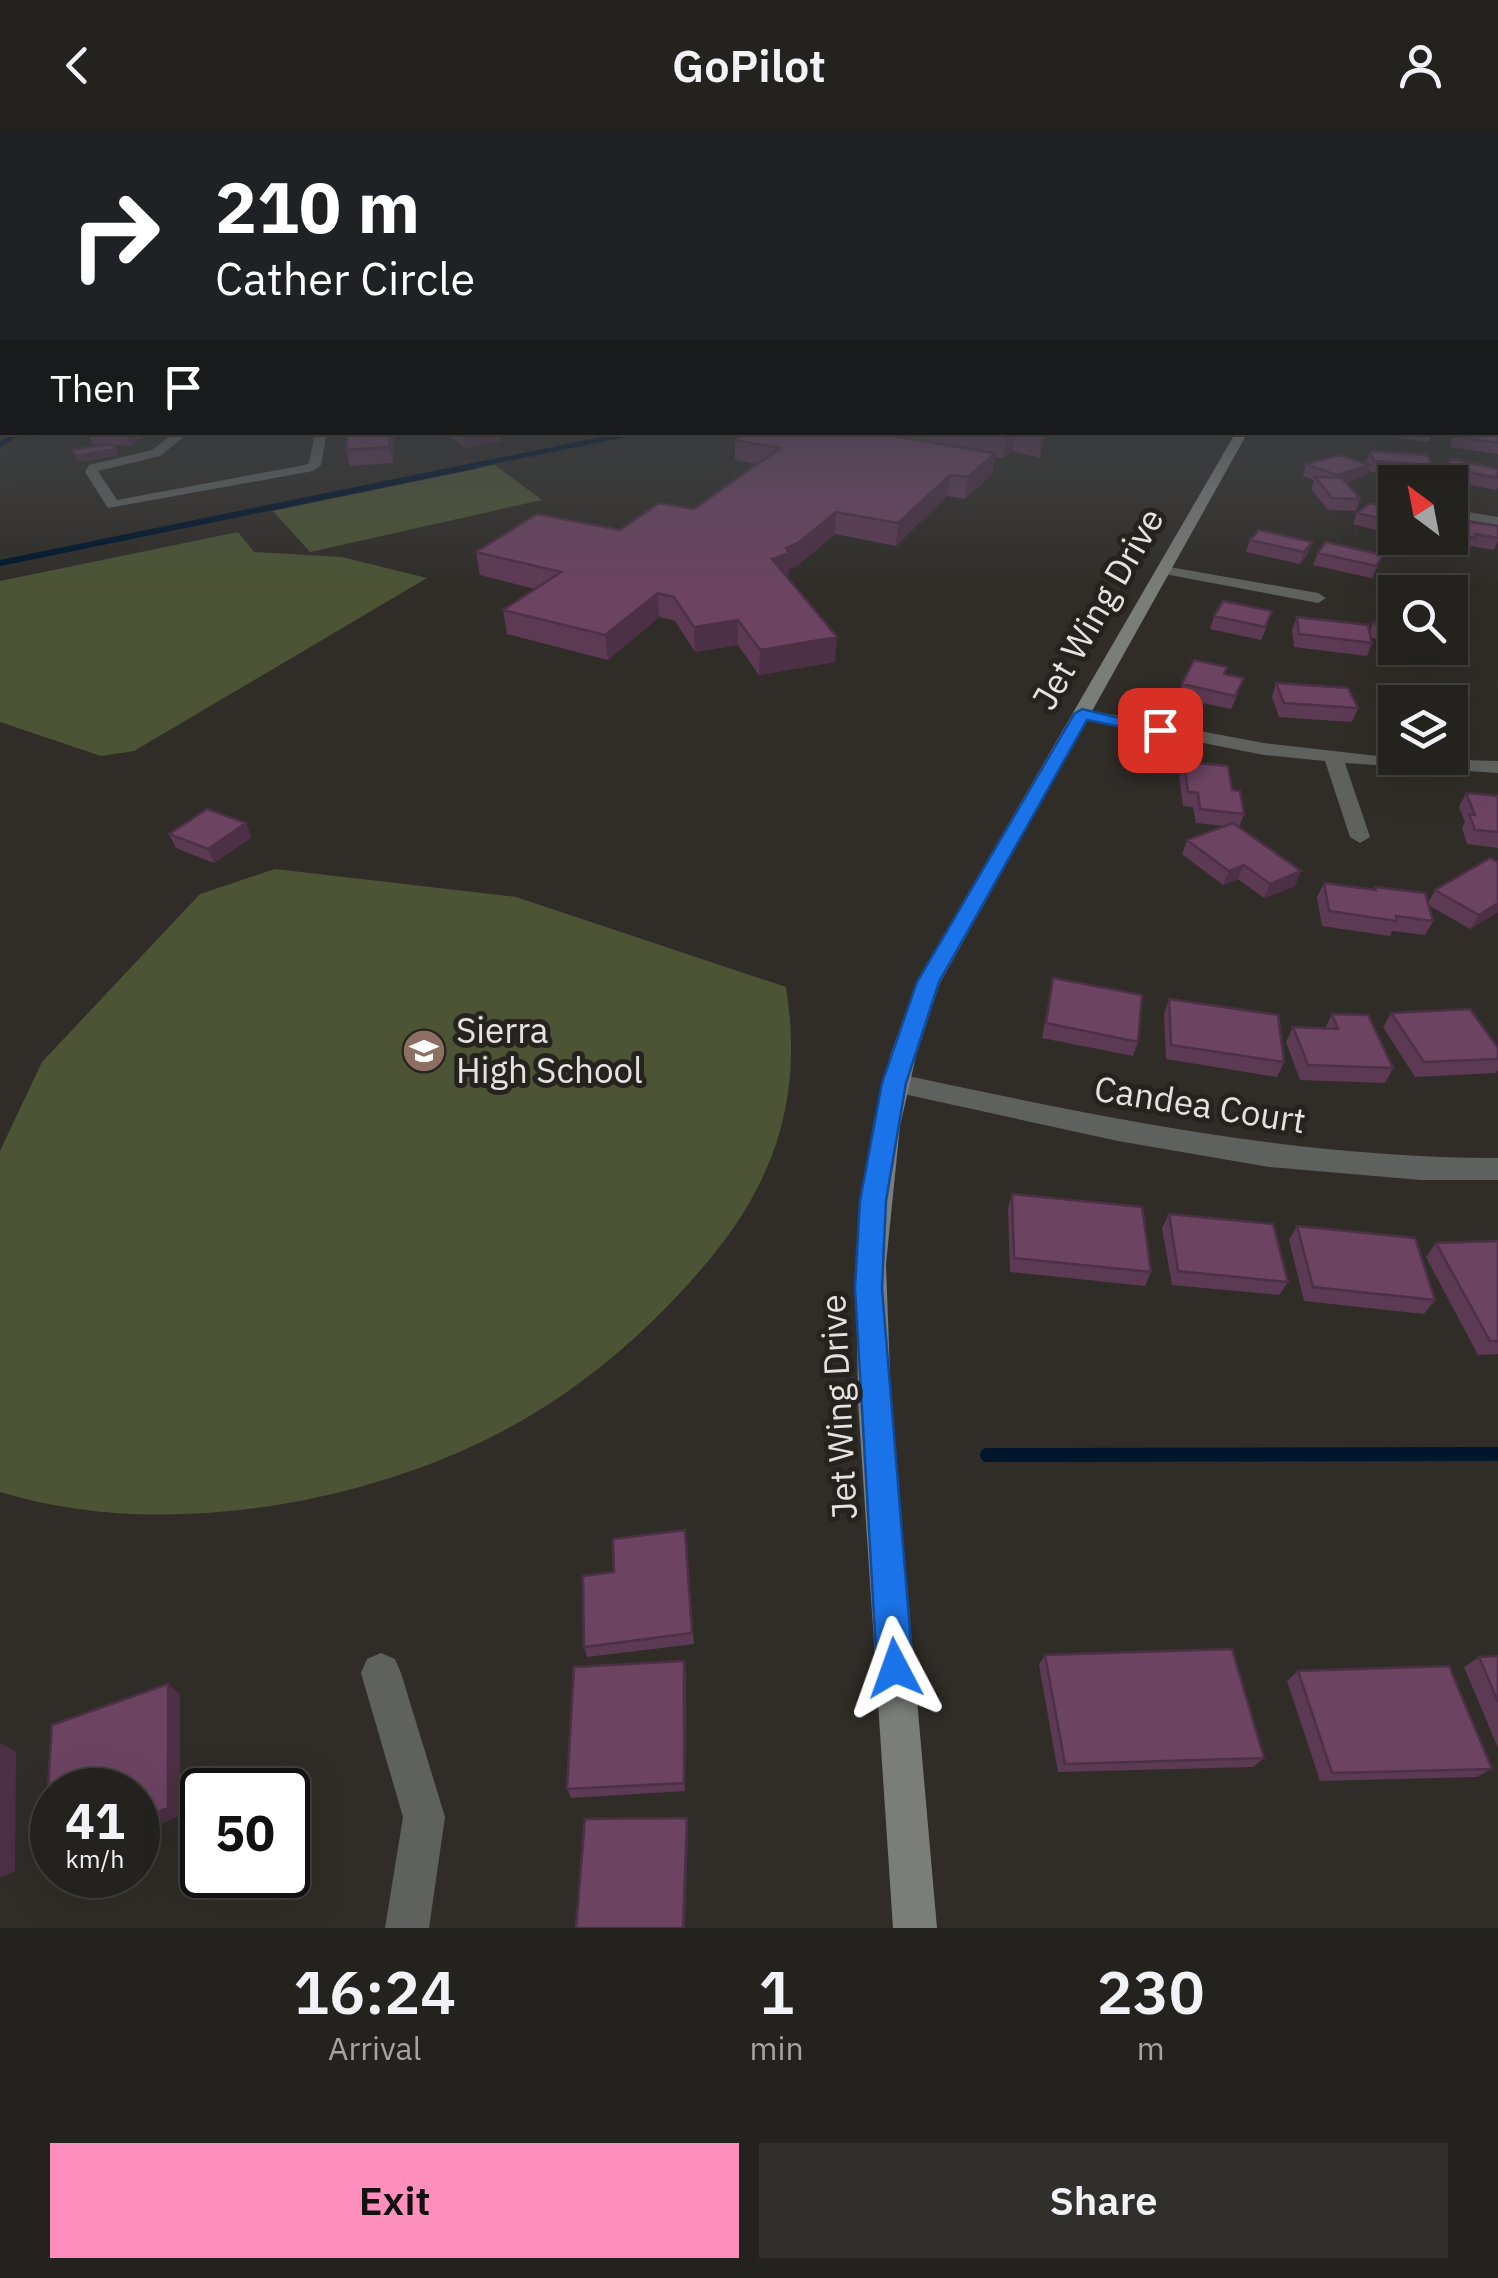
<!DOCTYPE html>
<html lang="en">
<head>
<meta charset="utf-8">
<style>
  body { margin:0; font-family:"IBM Plex Sans",sans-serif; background:#302f2b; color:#f1f3f6; height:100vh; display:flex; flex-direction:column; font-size:38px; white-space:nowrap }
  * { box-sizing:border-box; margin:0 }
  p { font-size:32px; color:#a3a4a4 }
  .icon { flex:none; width:55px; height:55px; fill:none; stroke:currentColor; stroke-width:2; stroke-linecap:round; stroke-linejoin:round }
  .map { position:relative; height:1798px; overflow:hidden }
  .panel { display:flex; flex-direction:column; background:#24221e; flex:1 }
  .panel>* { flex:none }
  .hud { position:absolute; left:0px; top:0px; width:1500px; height:305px; box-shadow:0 10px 40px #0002,0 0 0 2px #413f3c; background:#202124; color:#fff; overflow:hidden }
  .needle { width:65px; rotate:328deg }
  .buttons { position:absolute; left:1378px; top:335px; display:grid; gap:20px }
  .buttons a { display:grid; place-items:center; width:90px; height:90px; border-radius:0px; background:#24221e; box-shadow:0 10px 40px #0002,0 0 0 2px #413f3c; font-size:50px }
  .speed { position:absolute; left:30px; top:1638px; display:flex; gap:20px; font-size:50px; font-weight:700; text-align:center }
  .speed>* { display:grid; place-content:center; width:130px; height:130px; border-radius:50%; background:#24221e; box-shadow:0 10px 40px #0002,0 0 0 2px #413f3c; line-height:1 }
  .speed small { font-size:25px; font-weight:400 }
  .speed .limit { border:5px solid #111; border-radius:15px; background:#fff; color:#111 }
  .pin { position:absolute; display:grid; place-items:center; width:85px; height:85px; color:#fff; margin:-42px; border-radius:20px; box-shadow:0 5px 15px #0006 }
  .me { position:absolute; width:110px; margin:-55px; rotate:356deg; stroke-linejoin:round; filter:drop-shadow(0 0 8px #0008) }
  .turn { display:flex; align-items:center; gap:35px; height:210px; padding:0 50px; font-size:45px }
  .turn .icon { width:130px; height:130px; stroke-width:2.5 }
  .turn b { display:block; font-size:70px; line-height:85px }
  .then { display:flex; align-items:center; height:95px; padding:0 50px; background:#0003; gap:20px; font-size:38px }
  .eta { display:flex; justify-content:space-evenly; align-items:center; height:170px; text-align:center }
  .eta b { font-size:60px; font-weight:600; line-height:70px }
  .cta { display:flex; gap:20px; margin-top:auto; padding:20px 50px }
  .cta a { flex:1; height:115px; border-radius:0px; background:#fe8ebc; color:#111; font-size:40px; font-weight:600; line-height:115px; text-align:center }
  .cta a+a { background:#302f2b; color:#f1f3f6 }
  header { display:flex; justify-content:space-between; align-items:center; height:130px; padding:0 50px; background:#24221e; font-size:45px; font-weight:600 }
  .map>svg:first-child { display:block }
</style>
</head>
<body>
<header><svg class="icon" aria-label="back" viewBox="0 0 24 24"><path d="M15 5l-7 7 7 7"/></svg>GoPilot<svg class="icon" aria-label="person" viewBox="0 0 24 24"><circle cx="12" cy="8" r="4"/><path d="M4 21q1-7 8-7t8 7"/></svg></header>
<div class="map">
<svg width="1498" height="1798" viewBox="0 0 1498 1798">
  <rect width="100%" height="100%" fill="#302d28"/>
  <path fill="#4c5435" d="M495,335L542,370L310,422L273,381Z
    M238,402L254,422L342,427L427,448L134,621L101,626L0,592V451Z
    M275,739L516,767L786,857C806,984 766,1072 679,1164C641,1205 599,1241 552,1272C404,1370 171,1415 0,1362V1021L42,932L200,764Z"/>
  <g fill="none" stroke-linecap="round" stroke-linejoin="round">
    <path stroke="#00162c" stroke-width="5" d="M0,315L19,302
      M461,338L638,302"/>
    <path stroke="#00162c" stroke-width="6" d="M0,433L473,336"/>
    <path stroke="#00162c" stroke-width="14" d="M987,1325L1498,1324"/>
    <path fill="#5f615e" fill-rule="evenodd" d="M176,302H190L160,326L98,341L117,370L305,335L309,333L315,302H327L321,335L313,341L108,378L85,342L89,335L152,320Z
      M1450,379L1498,387V395L1450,387Z
      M1164,436L1318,463L1326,468L1318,473L1159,443L1157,440Z
      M1082,579L1264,613L1395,628L1498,631V643L1345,633L1370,707L1360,713L1350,707L1325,631L1264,625L1076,588L1073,584Z
      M894,943C1095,986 1292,1028 1498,1028V1050H1421L1269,1037L1118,1011L885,960L881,953L885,946Z
      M381,1523L395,1529L401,1543L445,1687L429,1798H385L403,1687L361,1543L367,1529Z"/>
    <path fill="#7b7d79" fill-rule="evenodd" d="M0,212H2V218H0Z
      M1236,302H1248L940,853L916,926L900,996L886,1134L891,1272L937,1798H893L858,1272L856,1134L873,996L890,926L916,853Z"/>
  </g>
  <path fill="#5d3a54" d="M88,302H150L131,316L113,315L118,325L78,332L72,320L105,315L92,314Z
    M395,302L393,333L350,336L346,320Z
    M445,302H500L501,311L465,318Z
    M746,302H1049L1048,307L1042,314L1040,328L1012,321L1003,328L995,327L992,344L965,369L947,366L896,416L835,404L797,436L789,439L788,446L786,447L835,532L759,545L738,515L695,522L675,491L659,487L608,530L507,504L503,480L535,459L480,445L476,422L620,400L694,379L756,334L735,330V310Z
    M1374,302H1432L1429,312L1374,304Z
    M1455,302H1498V324L1450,317Z
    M1370,321L1432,335L1428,346L1370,342L1369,339L1366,346L1346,352L1360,369L1356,381L1328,380L1311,359L1314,350L1303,346L1306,334H1367L1366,332Z
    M1444,337L1498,339V358L1495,360L1439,348Z
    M1395,379V405L1353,394L1357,383Z
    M1450,389L1498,396V410L1494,420L1471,416L1470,420L1426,413L1427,408H1450Z
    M1250,410L1308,424L1300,434L1246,422Z
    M1318,423L1383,425L1372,448L1313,435Z
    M1390,444L1435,462H1395V472L1385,456Z
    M1395,483V517L1371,507L1372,513L1367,526L1294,517L1292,500L1297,487L1370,501L1373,493Z
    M1214,486L1268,494L1261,510L1210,499Z
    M1225,544L1239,561L1231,579L1179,568L1182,554Z
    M1276,553L1358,578L1352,592L1279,587L1272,567Z
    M1388,559L1395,573V594L1392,593L1383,572Z
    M1450,572L1467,586L1460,599L1450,598Z
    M1184,632L1232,660L1244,684L1239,697L1295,756L1264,768L1238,749L1223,755L1182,724L1187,710L1225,696L1196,693L1193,677L1183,676L1179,646Z
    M1466,663L1498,666V718L1467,714L1462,698L1465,692L1459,677Z
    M246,693L251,708L214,733L176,718L169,704Z
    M1324,753L1374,760L1375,757L1428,773L1435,760L1498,782L1470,799L1428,775L1433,791L1425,805L1392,801L1390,806L1322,796L1317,767Z
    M1053,848L1138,912L1133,926L1042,908Z
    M1169,869L1284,932L1277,947L1166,929L1164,884Z
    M1391,883L1498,918V940L1496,943L1415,947L1383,897Z
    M1332,884L1393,938L1385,953L1300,950L1286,912L1293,897L1325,898Z
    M1012,1064L1151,1142L1145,1156L1010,1142L1008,1078Z
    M1169,1084L1288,1152L1279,1165L1172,1155L1162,1098Z
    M1297,1096L1435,1170L1424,1184L1304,1171L1289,1110Z
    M1498,1111V1224L1478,1225L1426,1127L1436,1113Z
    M685,1400L694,1514L587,1527L584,1517L614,1442Z
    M1045,1525L1264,1628L1253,1637L1058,1642L1039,1535Z
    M1498,1526V1618L1464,1537L1479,1527Z
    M686,1541L685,1661L571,1668L567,1659Z
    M1298,1541L1492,1639L1476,1647L1320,1651L1287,1551Z"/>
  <path fill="#4c3045" d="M126,302H150L131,316Z
    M391,302H395L393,333L389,317Z
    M488,302H500L501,311L465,318L463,307Z
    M893,302H910L909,312L881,304Z
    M1012,302H1015L1012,321L1003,328L1006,307Z
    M1042,302H1049L1048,307L1042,314Z
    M116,319L118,325L78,332L76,326Z
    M995,323L992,344L965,369L968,347Z
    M1370,335L1366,346L1332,357L1336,345Z
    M950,345L947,366L896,416L898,393Z
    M836,382L835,404L797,436L789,439L788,446L771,453L772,429Z
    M1312,412L1308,424L1300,434L1304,422Z
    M658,463L659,487L608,530L605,505Z
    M738,490V515L695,522L694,497Z
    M837,507L835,532L759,545L760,520Z
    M246,693L251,708L214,733L208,719Z
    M1244,735L1238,749L1223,755L1229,741Z
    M1301,741L1295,756L1264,768L1270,754Z
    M1498,773V782L1470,799L1479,785Z
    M684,1531L686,1541L685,1661L684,1653Z
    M168,1554L180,1564V1686L138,1703V1690Z
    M0,1613L16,1622L15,1741L0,1748Z
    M687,1688L688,1696L685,1798H683Z"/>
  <path fill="#6c4462" stroke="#4c3045" stroke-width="2.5" d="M348,302H391L389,317L346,320Z
    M457,302H488L463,307Z
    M746,302H893L881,304L995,323L968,347L950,345L898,393L836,382L798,413L786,418L789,423L772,429L837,507L760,520L738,490L694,497L674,467L658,463L605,505L503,480L561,442L476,422L537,384L620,400L659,373L694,379L780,318L735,310Z
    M976,302H1012L1006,307Z
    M1456,302H1498V313L1454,306Z
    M112,314L116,319L76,326L72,320Z
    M1370,321L1427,325L1432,335L1374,331Z
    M1340,325L1370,335L1336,345L1306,334Z
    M1452,329L1498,339V348L1444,337Z
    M1315,347L1342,348L1360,369L1332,368Z
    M1370,373L1395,379V392L1357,383Z
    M1450,389L1498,396V408L1475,404V408L1450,404Z
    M1259,400L1312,412L1304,422L1250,410Z
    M1326,412L1383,425L1376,436L1318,423Z
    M1390,444L1423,445L1435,462H1402Z
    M1223,471L1272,481L1265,497L1214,486Z
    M1395,483V502L1373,493Z
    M1297,487L1368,495L1372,513L1299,504Z
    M1194,530L1227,537L1224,544L1244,548L1235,566L1182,554Z
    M1276,553L1348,558L1358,578L1284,573Z
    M1388,559L1456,564L1467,586L1450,584V572L1395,573Z
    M1184,632L1228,636L1232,660L1240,661L1244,684L1200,679L1198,663L1188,662Z
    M1466,663L1498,666V702L1475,700L1469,684L1475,685Z
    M207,679L246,693L208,719L169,704Z
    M1233,693L1301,741L1270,754L1244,735L1229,741L1187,710Z
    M1490,728L1498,732V773L1479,785L1435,760Z
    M1324,753L1376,760L1375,757L1425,763L1433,791L1396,786L1397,791L1329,781Z
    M1053,848L1142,865L1138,912L1046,893Z
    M1169,869L1278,885L1284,932L1171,915Z
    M1470,879L1498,918V929L1424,932L1391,883Z
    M1332,884L1368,885L1393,938L1308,935L1293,897L1338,899Z
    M1012,1064L1142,1077L1151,1142L1014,1128Z
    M1169,1084L1273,1094L1288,1152L1178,1141Z
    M1297,1096L1415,1108L1435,1170L1313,1157Z
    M1498,1111V1211H1490L1436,1113Z
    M685,1400L692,1503L584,1517L583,1446L614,1442L613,1409Z
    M1232,1519L1264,1628L1065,1634L1045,1525Z
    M1498,1526V1572L1479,1527Z
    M684,1531V1653L567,1659L574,1537Z
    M1449,1536L1492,1639L1332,1643L1298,1541Z
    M168,1554V1678L138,1690V1660H52V1686L46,1688L52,1595Z
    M687,1688L683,1798H576L585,1689Z"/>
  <linearGradient id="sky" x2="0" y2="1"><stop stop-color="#1a1916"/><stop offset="0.45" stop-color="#484c53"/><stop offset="1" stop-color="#484c53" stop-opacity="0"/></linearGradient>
  <rect width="1498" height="460" fill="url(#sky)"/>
  <path fill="#1a73e8" stroke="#114b97" stroke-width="2.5" d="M1082,579L1169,600L1160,605L1087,590L939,852L906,953L886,1071L882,1158L913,1538L907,1550L895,1556L882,1550L877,1538L855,1158L860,1071L882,953L917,852L1074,584Z"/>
  <defs>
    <g id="school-disc" transform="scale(2.25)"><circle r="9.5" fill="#8d6e63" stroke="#26231f"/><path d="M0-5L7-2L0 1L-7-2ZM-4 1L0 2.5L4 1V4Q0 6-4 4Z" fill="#fff"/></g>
  </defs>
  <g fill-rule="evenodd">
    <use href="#school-disc" x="424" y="921"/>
  </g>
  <g text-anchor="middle" stroke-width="10" stroke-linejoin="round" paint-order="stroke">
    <g font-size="35" fill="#e5e3e0" stroke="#26231f">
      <text transform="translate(1098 479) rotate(-60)" y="12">Jet Wing Drive</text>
      <text transform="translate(1200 975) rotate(9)" y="12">Candea Court</text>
      <text transform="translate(839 1277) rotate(-93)" y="12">Jet Wing Drive</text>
    </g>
    <g font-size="35" fill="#e5e3e0" stroke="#26231f" text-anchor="start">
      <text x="456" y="913">Sierra<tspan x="456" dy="40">High School</tspan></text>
    </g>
  </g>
</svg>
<div class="buttons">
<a><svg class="needle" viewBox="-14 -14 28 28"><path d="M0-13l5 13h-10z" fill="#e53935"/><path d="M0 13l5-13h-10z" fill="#a3a4a4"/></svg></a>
<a><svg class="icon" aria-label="search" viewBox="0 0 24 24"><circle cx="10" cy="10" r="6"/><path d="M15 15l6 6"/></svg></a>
<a><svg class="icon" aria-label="layers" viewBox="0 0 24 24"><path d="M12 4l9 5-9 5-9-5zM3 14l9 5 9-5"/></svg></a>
</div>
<div class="speed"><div>41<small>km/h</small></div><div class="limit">50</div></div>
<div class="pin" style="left:1160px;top:600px;background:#d93025"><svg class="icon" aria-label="arrive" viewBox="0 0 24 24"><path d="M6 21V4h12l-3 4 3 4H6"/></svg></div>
<svg class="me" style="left:895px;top:1538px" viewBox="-20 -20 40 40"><path d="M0-17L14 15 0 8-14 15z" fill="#1a73e8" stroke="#fff" stroke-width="4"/></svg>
<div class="hud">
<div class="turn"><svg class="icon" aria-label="right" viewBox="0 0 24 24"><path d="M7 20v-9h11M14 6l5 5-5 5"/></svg><div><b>210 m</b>Cather Circle</div></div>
<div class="then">Then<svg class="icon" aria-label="arrive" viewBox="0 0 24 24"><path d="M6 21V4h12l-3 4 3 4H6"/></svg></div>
</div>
</div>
<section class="panel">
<div class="eta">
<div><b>16:24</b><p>Arrival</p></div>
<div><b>1</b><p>min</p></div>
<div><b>230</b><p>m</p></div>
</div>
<div class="cta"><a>Exit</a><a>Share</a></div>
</section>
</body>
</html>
